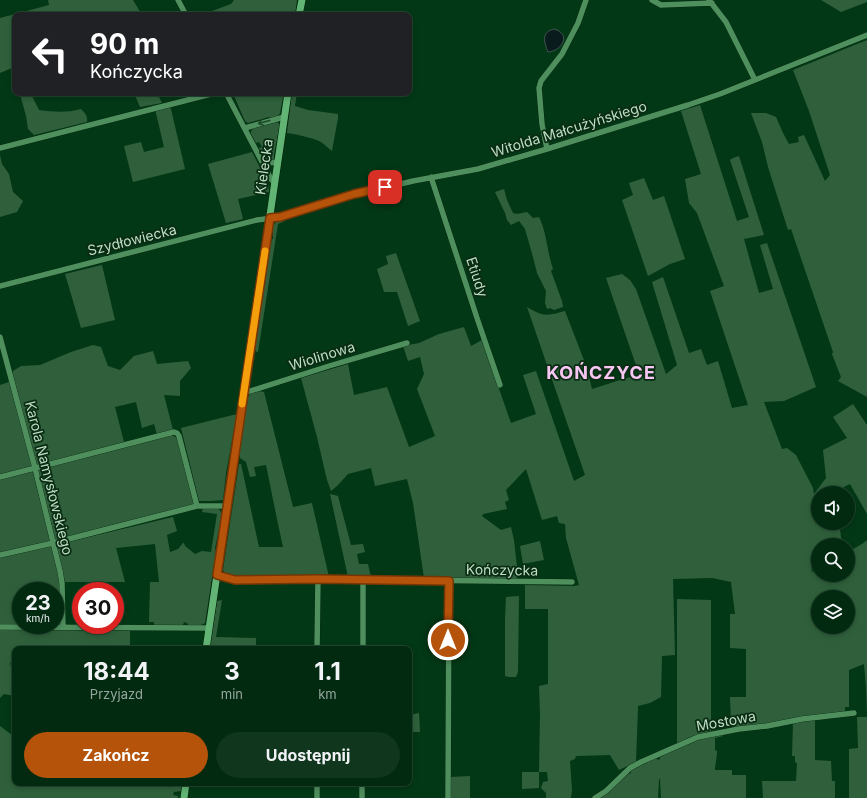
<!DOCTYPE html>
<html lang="pl">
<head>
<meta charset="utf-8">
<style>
  body { margin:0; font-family:Inter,sans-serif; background:#10361e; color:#f1f3f6; height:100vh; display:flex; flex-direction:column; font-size:15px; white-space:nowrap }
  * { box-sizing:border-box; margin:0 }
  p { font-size:13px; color:#96a79f }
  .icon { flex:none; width:22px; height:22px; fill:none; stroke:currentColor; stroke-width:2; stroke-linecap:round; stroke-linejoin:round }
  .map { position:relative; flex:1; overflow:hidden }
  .side { position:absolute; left:12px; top:646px; width:400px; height:140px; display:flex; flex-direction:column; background:#022a10; border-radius:8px; box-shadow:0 2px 6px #0003,0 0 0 1px #234630 }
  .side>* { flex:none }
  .hud { position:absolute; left:12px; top:12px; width:400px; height:84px; border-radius:8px; box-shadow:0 2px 6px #0003,0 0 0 1px #234630; background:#202124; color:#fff; overflow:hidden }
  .tools { position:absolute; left:811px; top:486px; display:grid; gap:8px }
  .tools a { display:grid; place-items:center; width:44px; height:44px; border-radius:50%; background:#022a10; box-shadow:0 2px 6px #0003,0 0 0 1px #234630; font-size:20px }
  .speed { position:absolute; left:12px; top:582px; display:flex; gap:8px; font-size:20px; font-weight:700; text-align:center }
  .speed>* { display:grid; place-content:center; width:52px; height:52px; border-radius:50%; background:#022a10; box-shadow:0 2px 6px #0003,0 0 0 1px #234630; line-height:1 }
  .speed small { font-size:10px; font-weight:400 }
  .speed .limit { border:6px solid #d22; background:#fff; color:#111 }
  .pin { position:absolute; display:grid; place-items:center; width:34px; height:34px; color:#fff; margin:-17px; border-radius:8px; box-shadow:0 2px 6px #0006 }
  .me { position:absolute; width:44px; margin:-22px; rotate:0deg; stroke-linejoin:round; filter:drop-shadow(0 0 3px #0008) }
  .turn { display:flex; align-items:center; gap:14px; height:84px; padding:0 12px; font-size:18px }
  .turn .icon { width:52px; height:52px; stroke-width:2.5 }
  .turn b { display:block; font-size:28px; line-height:34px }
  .eta { display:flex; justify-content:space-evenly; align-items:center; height:68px; text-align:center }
  .eta b { font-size:24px; font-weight:700; line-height:28px }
  .action { display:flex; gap:8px; margin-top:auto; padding:8px 12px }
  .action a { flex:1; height:46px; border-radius:24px; background:#b45309; color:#fff; font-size:16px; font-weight:700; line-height:46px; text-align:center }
  .action a+a { background:#10361e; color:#f1f3f6 }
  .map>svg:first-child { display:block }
</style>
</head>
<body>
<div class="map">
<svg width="867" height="798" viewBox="0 0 867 798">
  <rect width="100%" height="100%" fill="#033816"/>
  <path fill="#2f603b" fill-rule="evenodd" d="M48,0H133L142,15H15V79L12,68L0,73V18L49,5Z
    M234,0H297L295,15H252L251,12L246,15H201L231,4Z
    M821,0H867V2L841,12Z
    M867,40V397L838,381L841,377L832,354L833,352L791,229L788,230L768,167L762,142L751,113H766L776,117L783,133L789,144L799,142L798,137L804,135L825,181L830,175L809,111L793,70Z
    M134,93H157L162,103L140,107Z
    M240,93H284L280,113L278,116L270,118L269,117L248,123L245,121L234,96Z
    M292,93H297L295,106L308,110L338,114V118L332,151C328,148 325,145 321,142C314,138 295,134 287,133Z
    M20,94L32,96L39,110C53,112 67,113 81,109C85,113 88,116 87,122L34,135L28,129L26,116Z
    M170,105L185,169L133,182L124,146L141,142L144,152L164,147L155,109Z
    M700,105L737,221L749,217L730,160L733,158L739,156L764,235L744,239L759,293L773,289L760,245L767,243L816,387L784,401L764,402L782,449L787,448L796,455L813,488L814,494L826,478L823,450L847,438L833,417L853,404L867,425V514L850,484L844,487L841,493H818V523H838L840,529L842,545H818V563L811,567L812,572L818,569V575H848V552L862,544L867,540V714L866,688L864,664L849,670V707H845V712L753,726L733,727L731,723L730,697H746V649L730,648V614H735L731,582L712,578L673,579L675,655L662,656L661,697L650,703L638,706L636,762L619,770L610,755L576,756L575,759L570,761L572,790L571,798H546V793L541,788L543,782L548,781L547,772H539V788L522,789V772H539L540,715L539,686L548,684V609H525V585L574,586L579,585L566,538L565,524L559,523L557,516L542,520L526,469L506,490L509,500L505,502L507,509L483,514L482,516L501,530L511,527L514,540L518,576L516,579L424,578L413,503L407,479L375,486L371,468L348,474L337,486L331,491L327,480L317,437L301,378L348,364L354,395L387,387L409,447L435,436L417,389L424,374L420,357L408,361L403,346L419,343L439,334L464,327L471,346L482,340L511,423L536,414L523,375L536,371L574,481L585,475L527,307C544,317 546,316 565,311L587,368L592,389L639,374L606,278L622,274L630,280L636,289L666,374L677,365L652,282L663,277L689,353L701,349L707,365L718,361L732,408L748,405L710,291L724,286L697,213L689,203L685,179L701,174L681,111ZM818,597H848V627H818Z
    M277,122L280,124L274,154V161L265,160L259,148L262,147L259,142L256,143L251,134V131L254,128Z
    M252,152L268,183L269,192L238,199L243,219L226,223L208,164Z
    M0,155L2,164L9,174L13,192L23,201L17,212L0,217Z
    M644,178L653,200L664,196L685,259L670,264L648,276L622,200L633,195L629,183Z
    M504,189L507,200L513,213L517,214L527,212L533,218L539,217C547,233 547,252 553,269L551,271L562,301L563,307L554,310L550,308L547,309L545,303L546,291L537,273L533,257L525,229L519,221L511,225L507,220L505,213L495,192Z
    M283,221H285L278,224L258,352H257L255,350L269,251L272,239H273V226L276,222Z
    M396,253L420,321L408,326L397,292H384L377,269L388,264L386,256Z
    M102,265L115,320L81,328L65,274Z
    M93,345L101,347L108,366L120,370L134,356L153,351L157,364L188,361L191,368L180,381V396L164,395L173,430L157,435L154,424L142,428L136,402L115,407L124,442L36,466L13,380V371L21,366L40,365L71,352Z
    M9,382L33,467L0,475V385Z
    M259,391L264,392L293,507L312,503L329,577H265L226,575L223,570L239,464H241L259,547H283L277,519L266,465L254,467L256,476L250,477L246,462L240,458L239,453L248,397L251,393Z
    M237,414L226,473L223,500L211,501H199L181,428Z
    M172,435L177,438L196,505L54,540L37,470Z
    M31,471L33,473L61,580L60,630L130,631V649H15V660L10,663L15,678V696L4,694L0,698V478ZM21,591H55V625H21Z
    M330,494L338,496L351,545L363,544L365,552L357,554L359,564H368L371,577H348Z
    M203,508H218L221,512L222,515L215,548L216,552L205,623L201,625H188L187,623L184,622L183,625H154V622H149L150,582H159L155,544L116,548L125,582H65L55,545L173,517L177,531L167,535L170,552L178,549L183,543H184L185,546L195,554L202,551L211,552L217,514L202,512Z
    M540,541L544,560L523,564L520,546Z
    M519,596L518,672L516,677H509L505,676V620L506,597Z
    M677,599L711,600V731L688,738L677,744Z
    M222,600L216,637L256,638V649H210L217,601Z
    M419,713L420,732H409V715Z
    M857,717H867V798H849V749L858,748Z
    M815,720V760L831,761L832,781H835V798H763L762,781H796L797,763L795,762V756H792L793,723Z
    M0,726L12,735H15V783H151L175,786V783H182L181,791L174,792L173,795L178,796V798H0Z
    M723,734V736L715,738V750L717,751C717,758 715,764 715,770H732V775H746V798H661L660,778L659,780L658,798H598L627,772L630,774L631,772L630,771L656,758L658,760L660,759V757L694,740Z
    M470,776V798H450V777Z"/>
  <path fill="#0a1b1e" stroke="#405650" d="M554,29C572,34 562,51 548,52C544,42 541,32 554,29Z"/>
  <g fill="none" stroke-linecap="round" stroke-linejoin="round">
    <g stroke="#001d06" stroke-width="6">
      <path id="minor" d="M178,0L186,15
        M652,0L661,5L712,3
        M709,0L726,22L755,80
        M226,93L271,179L275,183
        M245,128L284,117
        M0,148L215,93
        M547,149L542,124L539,88L541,81L562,54L578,23L586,0
        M262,161L269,163L278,162
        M431,177L478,321L500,385
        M0,286L257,220L280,217L354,195L413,181L478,169L547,149L688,105L720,94L867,35
        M0,337L35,468L60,571L62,583L63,627
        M244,393L329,366L407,343
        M0,477L174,432L177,433L179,436L197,506
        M0,555L53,543L197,506H227
        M217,575L235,580L318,579L572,582
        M0,627L209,628
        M317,649L318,579
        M363,649V580
        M317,798V783
        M362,798V783
        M448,798L449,581
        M595,798L606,791L630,768L641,762L698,737L739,729L767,726L802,719L854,713"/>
    </g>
    <g stroke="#001d06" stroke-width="8">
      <path id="major" d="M299,15L302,0
        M206,649L288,93
        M184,798L186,783"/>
    </g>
    <use href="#minor" stroke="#4f8f5e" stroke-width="5.5"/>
    <use href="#major" stroke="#61b474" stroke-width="7"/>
  </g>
  <defs><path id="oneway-shaft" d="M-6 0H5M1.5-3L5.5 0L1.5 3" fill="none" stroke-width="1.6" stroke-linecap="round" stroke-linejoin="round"/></defs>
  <use stroke="#1e4a2a" href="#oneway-shaft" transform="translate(264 122) rotate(165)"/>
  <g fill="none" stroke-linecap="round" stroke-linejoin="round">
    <g stroke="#753606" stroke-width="10">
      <path id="route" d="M385,187L354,194L280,217L270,218L217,575L235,580L318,579L449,581L448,640"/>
    </g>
    <use href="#route" stroke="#b45309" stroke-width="7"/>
    <path stroke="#f59e0b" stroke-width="7" d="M242,404L265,251"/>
  </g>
  <g text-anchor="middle" stroke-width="3.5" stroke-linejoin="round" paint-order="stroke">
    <g font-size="14" fill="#bedec3" stroke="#092c13">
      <text transform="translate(569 129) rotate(-17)" y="5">Witolda Małcużyńskiego</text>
      <text transform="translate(264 167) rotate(-82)" y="5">Kielecka</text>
      <text transform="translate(132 240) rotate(-14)" y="5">Szydłowiecka</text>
      <text transform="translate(477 277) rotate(72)" y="5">Etiudy</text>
      <text transform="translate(322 356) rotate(-17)" y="5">Wiolinowa</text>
      <text transform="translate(49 478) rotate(76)" y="5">Karola Namysłowskiego</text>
      <text transform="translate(502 570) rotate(1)" y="5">Kończycka</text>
      <text transform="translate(726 721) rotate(-10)" y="5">Mostowa</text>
    </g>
    <g font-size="18" font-weight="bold" letter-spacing="1" fill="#f8c7f3" stroke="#092c13">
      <text x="601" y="379">KOŃCZYCE</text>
    </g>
  </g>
</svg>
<div class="tools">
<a><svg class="icon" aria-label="sound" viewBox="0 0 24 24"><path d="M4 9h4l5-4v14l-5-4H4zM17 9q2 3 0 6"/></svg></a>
<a><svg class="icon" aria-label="search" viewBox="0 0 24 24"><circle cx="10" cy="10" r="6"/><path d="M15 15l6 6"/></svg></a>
<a><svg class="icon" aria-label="layers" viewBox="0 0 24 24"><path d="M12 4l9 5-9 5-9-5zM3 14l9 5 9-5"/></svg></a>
</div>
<div class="speed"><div>23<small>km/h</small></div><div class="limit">30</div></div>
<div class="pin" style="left:385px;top:187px;background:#d93025"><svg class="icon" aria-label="arrive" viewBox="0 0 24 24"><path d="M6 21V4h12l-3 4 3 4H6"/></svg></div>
<svg class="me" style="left:448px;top:640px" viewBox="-20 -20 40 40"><circle r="17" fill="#b45309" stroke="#fff" stroke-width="3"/><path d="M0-11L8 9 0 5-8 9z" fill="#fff"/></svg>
<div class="hud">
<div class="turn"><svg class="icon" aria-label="left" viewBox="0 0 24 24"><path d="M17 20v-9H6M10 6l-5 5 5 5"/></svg><div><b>90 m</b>Kończycka</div></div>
</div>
<section class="side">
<div class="eta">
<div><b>18:44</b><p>Przyjazd</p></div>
<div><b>3</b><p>min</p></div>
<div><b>1.1</b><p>km</p></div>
</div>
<div class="action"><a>Zakończ</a><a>Udostępnij</a></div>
</section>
</div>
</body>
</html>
